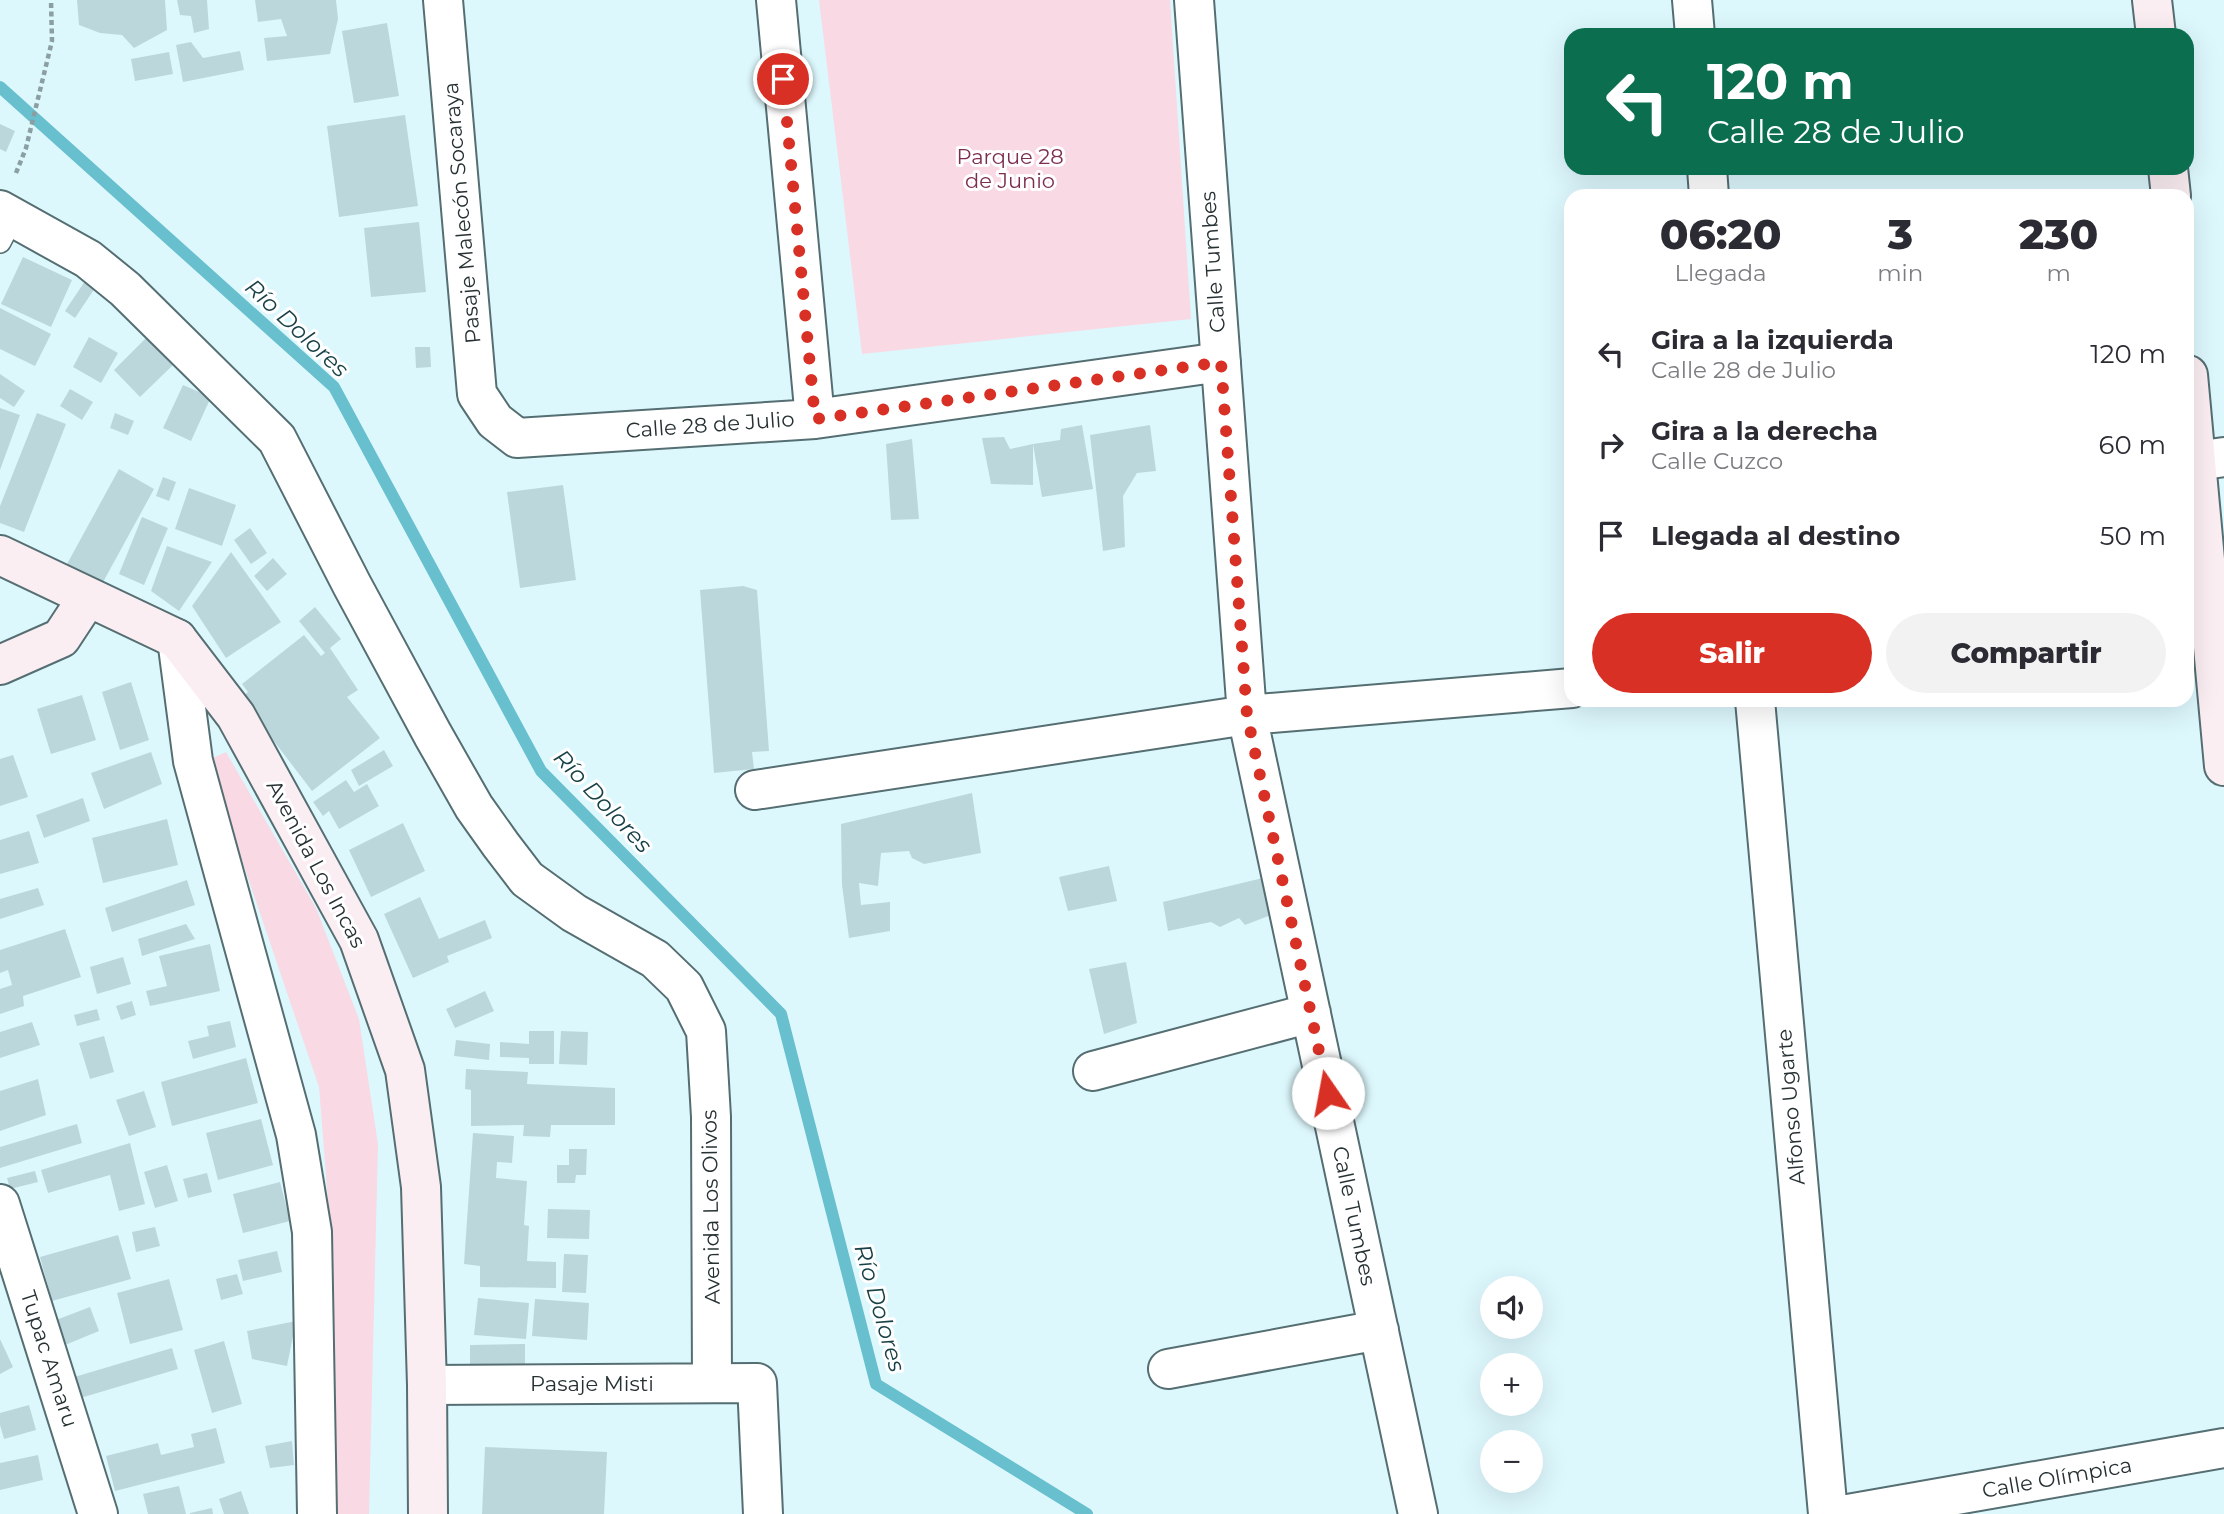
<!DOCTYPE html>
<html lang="es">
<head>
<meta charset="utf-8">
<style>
  body { margin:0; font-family:Montserrat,sans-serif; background:#f2f2f3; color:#2b2b33; height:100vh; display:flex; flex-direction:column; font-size:26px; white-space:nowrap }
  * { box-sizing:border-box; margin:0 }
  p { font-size:23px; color:#7c7c81 }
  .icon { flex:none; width:38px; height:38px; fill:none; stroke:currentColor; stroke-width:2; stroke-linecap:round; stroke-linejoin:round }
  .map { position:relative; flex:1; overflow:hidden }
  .side { position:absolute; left:1564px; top:189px; width:630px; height:518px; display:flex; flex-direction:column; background:#fff; border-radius:21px; box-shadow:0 7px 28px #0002 }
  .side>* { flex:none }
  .top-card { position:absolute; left:1564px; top:28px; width:630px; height:147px; border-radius:21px; box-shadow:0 7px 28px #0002; background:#0b6e4f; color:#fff; overflow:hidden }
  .buttons { position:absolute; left:1480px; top:1276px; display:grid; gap:14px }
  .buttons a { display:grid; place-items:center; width:63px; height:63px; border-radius:50%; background:#fff; box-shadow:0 7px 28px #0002; font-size:35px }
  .pin { position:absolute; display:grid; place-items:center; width:60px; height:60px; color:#fff; margin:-30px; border:4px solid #fff; border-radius:50%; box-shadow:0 2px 7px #0007 }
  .me { position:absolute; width:77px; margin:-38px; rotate:348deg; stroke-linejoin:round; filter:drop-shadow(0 0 5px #0008) }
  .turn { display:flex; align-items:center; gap:24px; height:147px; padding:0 28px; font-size:32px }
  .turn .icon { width:91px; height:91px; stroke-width:2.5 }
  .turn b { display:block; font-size:49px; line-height:60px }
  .eta { display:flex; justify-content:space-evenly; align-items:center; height:119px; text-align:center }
  .eta b { font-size:42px; font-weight:800; line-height:49px }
  .cta { display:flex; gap:14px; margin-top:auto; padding:14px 28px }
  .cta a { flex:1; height:80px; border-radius:42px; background:#d93025; color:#fff; font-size:28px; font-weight:800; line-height:80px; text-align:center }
  .cta a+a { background:#f2f2f3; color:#2b2b33 }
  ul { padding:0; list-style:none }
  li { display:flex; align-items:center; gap:21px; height:91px; padding:0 28px }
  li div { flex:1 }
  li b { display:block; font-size:26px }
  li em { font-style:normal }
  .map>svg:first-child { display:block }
</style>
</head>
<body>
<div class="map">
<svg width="2224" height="1514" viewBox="0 0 2224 1514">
  <rect width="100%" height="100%" fill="#ddf8fd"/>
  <path fill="#f9d9e4" d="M819,0H1170L1191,319L862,354Z
    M226,752L316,908L359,1019L378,1144L369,1514H333L329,1214L319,1087L208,760Z"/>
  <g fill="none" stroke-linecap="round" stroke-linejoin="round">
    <path stroke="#68bfce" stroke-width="12" d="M0,87L334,387L541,771L781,1014L876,1384L1087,1514"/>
  </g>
  <path fill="#bcd7dc" d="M77,0H165L167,30L134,48L122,35L100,33L79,25Z
    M177,0H207L209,29L194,33L191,16L180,15Z
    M255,0H336L338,19L330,54L267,61L264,38L287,36L281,19L258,22Z
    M387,23L399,96L354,103L342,31Z
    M191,42L203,58L240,51L244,70L183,82L176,45Z
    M169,52L173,74L135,81L131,59Z
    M405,115L418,206L339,217L327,126Z
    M0,124L15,131L6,152L0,149Z
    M419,222L426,292L371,297L364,228Z
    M23,257L72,280L51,327L1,304Z
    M87,278L97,285L75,318L65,311Z
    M0,308L51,334L35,366L0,349Z
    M89,337L118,353L101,383L73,367Z
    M147,337L173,365L140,397L114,370Z
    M415,347H430L431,367L416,368Z
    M0,374L25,391L14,407L0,398Z
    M183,385L211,397L191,441L163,428Z
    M70,389L93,402L82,420L60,406Z
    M0,408L20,415L0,470Z
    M37,413L66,424L24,532L0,523V506Z
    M115,413L134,421L128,435L110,428Z
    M1082,425L1093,489L1042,497L1033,444L1060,440L1061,429Z
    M1150,425L1156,471L1137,473L1123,496L1125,547L1103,551L1090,435Z
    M1004,437L1010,449L1033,444V485L991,484L982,438Z
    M912,439L919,519L891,520L886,444Z
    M119,469L154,489L102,584L67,564Z
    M163,477L176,482L169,501L156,496Z
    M563,485L576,580L520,588L507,492Z
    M189,488L236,505L222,546L175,529Z
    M142,517L168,528L144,585L119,574Z
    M250,528L267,553L251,564L234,540Z
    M167,546L212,562L179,611L151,591Z
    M231,552L281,622L226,658L192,606Z
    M273,558L287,574L267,591L254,576Z
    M743,586L757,590L769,751L752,752L754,769L714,773L700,590Z
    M315,607L341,639L330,648L358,690L347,697L380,738L312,791L241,698L248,692L242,684L304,635L321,656L325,653L299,621Z
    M131,682L149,740L120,750L102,692Z
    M82,695L96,740L51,754L37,709Z
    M384,750L393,766L359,786L351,770Z
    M151,752L162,784L104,809L91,773Z
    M13,755L28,797L0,806V759Z
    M346,780L354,792L367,784L379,806L339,829L329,811L323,816L313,802Z
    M972,793L981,853L924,864L912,858L909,851L881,853L878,886L859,883L861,905L890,902V931L849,938L842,885L841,824Z
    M83,798L90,821L44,838L36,815Z
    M167,819L178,865L103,883L92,838Z
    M403,823L425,871L371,897L349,850Z
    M29,831L39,863L0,874V840Z
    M1109,866L1117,901L1068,911L1059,877Z
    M1267,877L1271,915L1245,925L1239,918L1220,927L1211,922L1168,931L1163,902Z
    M187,880L195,905L112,932L105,908Z
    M38,888L44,905L0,919V899Z
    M420,897L439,939L485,920L492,938L447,956L449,962L413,978L384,914Z
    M186,924L195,939L142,956L138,939Z
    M65,929L81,977L23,996L24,1006L0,1014V989L12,985L8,970L0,973V950Z
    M210,944L220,991L150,1006L146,991L167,986L159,956Z
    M123,957L131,984L97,994L90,967Z
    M1126,962L1137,1023L1104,1034L1089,969Z
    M485,991L494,1011L455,1028L446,1009Z
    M132,1001L136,1015L121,1020L116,1006Z
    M97,1009L100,1020L77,1026L74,1015Z
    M230,1021L236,1047L193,1059L188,1041L209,1036L207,1026Z
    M32,1022L40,1045L0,1058V1032Z
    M529,1031H554V1064H529V1058L500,1057V1042L529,1044Z
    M561,1031L588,1032L587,1065L559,1064Z
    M104,1036L114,1072L90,1079L79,1043Z
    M456,1040L490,1044L489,1060L454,1056Z
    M246,1058L258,1103L172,1126L161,1082Z
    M466,1069L528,1072L527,1084L615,1088V1125H551L550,1137L523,1136L524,1125L471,1126V1090L465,1089Z
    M38,1079L46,1115L0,1131V1091Z
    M144,1091L156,1127L129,1136L116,1100Z
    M261,1119L273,1165L218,1180L206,1133Z
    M77,1124L82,1143L0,1168V1147Z
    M473,1133L514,1136L512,1163L497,1162L496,1178L527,1181L524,1225L529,1226L527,1261L556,1262V1288L480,1287V1266L464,1264Z
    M130,1143L145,1204L119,1211L110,1175L48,1193L41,1170Z
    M569,1149H587L586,1175H576L575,1183H557V1165H569Z
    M167,1165L178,1201L155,1208L144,1172Z
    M35,1171L38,1182L10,1189L7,1178Z
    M207,1173L212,1192L188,1198L183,1179Z
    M280,1182L290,1221L243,1233L233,1194Z
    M548,1209L590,1210L589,1239L547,1238Z
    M155,1227L160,1246L136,1252L132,1232Z
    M118,1235L131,1279L52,1301L40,1257Z
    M277,1251L282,1272L243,1281L238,1260Z
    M564,1254L588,1255L586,1293L562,1292Z
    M237,1274L243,1294L221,1300L216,1279Z
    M169,1279L183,1330L130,1344L117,1293Z
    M478,1298L529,1303L526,1339L474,1335Z
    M535,1299L589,1303L587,1340L532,1336Z
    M90,1307L99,1331L65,1345L56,1320Z
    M296,1321L287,1366L252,1359L247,1331Z
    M0,1339L13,1367L0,1374Z
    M224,1341L242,1404L212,1413L194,1350Z
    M525,1344V1379L470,1380V1345Z
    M172,1348L178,1369L77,1399L71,1378Z
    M29,1405L36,1430L4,1439L0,1425V1413Z
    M216,1428L225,1463L115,1491L106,1456L158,1443L161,1455L194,1447L191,1434Z
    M292,1441L294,1465L270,1468L265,1446Z
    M485,1447L607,1452L604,1514H482Z
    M38,1455L43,1480L0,1490V1463Z
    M179,1486L186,1514H148L143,1494Z
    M241,1491L249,1514H224L219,1499Z
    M212,1508L213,1514H190V1513Z"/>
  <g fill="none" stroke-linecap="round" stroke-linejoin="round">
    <g stroke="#556e72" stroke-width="24">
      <path id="lane" d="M0,242L13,217"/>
    </g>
    <g stroke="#556e72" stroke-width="42">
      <path id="street" d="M443,0L477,394L495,421L517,438L815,419L1221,362
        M776,0L815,419
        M1194,0L1247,715L1418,1514
        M1692,0L1695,35
        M1707,168L1709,196
        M0,210L88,259L125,289L277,439L352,585L433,735L474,807L501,845L527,879L574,913L655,959L684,987L706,1031L711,1117L712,1383
        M2196,461L2224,457
        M177,639L193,761L296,1135L312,1232L317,1514
        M1755,700L1828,1514
        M755,790L1247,715L1572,688
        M1093,1071L1311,1013
        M0,1204L98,1514
        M1168,1369L1379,1330
        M427,1385L757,1383L763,1514
        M1848,1514L2224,1448"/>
    </g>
    <g stroke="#556e72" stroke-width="42">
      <path id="secondary" d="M2152,0L2156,35
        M2168,168L2171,196
        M2188,375L2224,766
        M0,555L177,639L236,716L359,940L405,1070L421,1187L427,1385L428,1514
        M0,665L61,638L88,597"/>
    </g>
    <path stroke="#8b9fa2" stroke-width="4.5" stroke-dasharray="5 3.5" stroke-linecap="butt" d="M16,173L26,148L52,41L51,0"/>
    <use href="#lane" stroke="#fff" stroke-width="21"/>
    <use href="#street" stroke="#fff" stroke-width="38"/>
    <use href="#secondary" stroke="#fbeef3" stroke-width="38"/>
  </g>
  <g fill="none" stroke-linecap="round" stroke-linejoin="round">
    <path stroke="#d93025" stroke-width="12" stroke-dasharray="0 21.6" d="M783,79L815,419L1221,362L1247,715L1328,1093"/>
  </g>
  <g text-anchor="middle" stroke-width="6" stroke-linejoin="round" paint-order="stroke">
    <g font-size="21" fill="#7d2d50" stroke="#fff">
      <text x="1010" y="164">Parque 28<tspan x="1010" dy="24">de Junio</tspan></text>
    </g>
    <g font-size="21" fill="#273133" stroke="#fff">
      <text transform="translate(462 213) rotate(-95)" y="7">Pasaje Malecón Socaraya</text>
      <text transform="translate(1213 262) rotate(-94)" y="7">Calle Tumbes</text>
      <text transform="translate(710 425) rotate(-4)" y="7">Calle 28 de Julio</text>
      <text transform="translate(316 864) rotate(62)" y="7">Avenida Los Incas</text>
      <text transform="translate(1791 1107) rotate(-95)" y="7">Alfonso Ugarte</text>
      <text transform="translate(711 1207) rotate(-91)" y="7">Avenida Los Olivos</text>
      <text transform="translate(1354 1216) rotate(78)" y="7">Calle Tumbes</text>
      <text transform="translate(49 1359) rotate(72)" y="7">Tupac Amaru</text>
      <text x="592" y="1391">Pasaje Misti</text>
      <text transform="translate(2057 1478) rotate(-10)" y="7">Calle Olímpica</text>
    </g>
    <g font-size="23" font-style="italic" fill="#184147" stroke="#fff">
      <text transform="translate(297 328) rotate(43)" y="8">Río Dolores</text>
      <text transform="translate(603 801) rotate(47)" y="8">Río Dolores</text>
      <text transform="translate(880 1308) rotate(74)" y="8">Río Dolores</text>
    </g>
  </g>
</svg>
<div class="buttons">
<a><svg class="icon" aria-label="sound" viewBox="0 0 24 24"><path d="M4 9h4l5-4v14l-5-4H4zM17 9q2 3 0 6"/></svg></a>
<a>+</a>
<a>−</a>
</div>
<div class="pin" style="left:783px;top:79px;background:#d93025"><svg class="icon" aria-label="arrive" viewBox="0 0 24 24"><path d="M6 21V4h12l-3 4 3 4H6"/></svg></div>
<svg class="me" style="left:1328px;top:1093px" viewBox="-20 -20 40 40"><circle r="19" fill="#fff"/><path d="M0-13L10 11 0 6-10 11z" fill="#d93025"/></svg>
<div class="top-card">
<div class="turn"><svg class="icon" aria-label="left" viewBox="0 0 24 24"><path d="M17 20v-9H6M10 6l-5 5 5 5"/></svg><div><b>120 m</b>Calle 28 de Julio</div></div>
</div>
<section class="side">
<div class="eta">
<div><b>06:20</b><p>Llegada</p></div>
<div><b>3</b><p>min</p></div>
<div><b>230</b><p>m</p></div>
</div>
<ul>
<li><svg class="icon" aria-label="left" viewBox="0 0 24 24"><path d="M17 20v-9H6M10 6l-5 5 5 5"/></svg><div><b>Gira a la izquierda</b><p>Calle 28 de Julio</p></div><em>120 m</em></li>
<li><svg class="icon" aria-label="right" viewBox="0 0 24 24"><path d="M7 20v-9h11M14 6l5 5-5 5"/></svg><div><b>Gira a la derecha</b><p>Calle Cuzco</p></div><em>60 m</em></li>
<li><svg class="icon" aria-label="arrive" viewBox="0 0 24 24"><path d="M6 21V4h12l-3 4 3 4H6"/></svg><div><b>Llegada al destino</b></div><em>50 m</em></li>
</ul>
<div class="cta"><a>Salir</a><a>Compartir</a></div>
</section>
</div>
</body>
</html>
